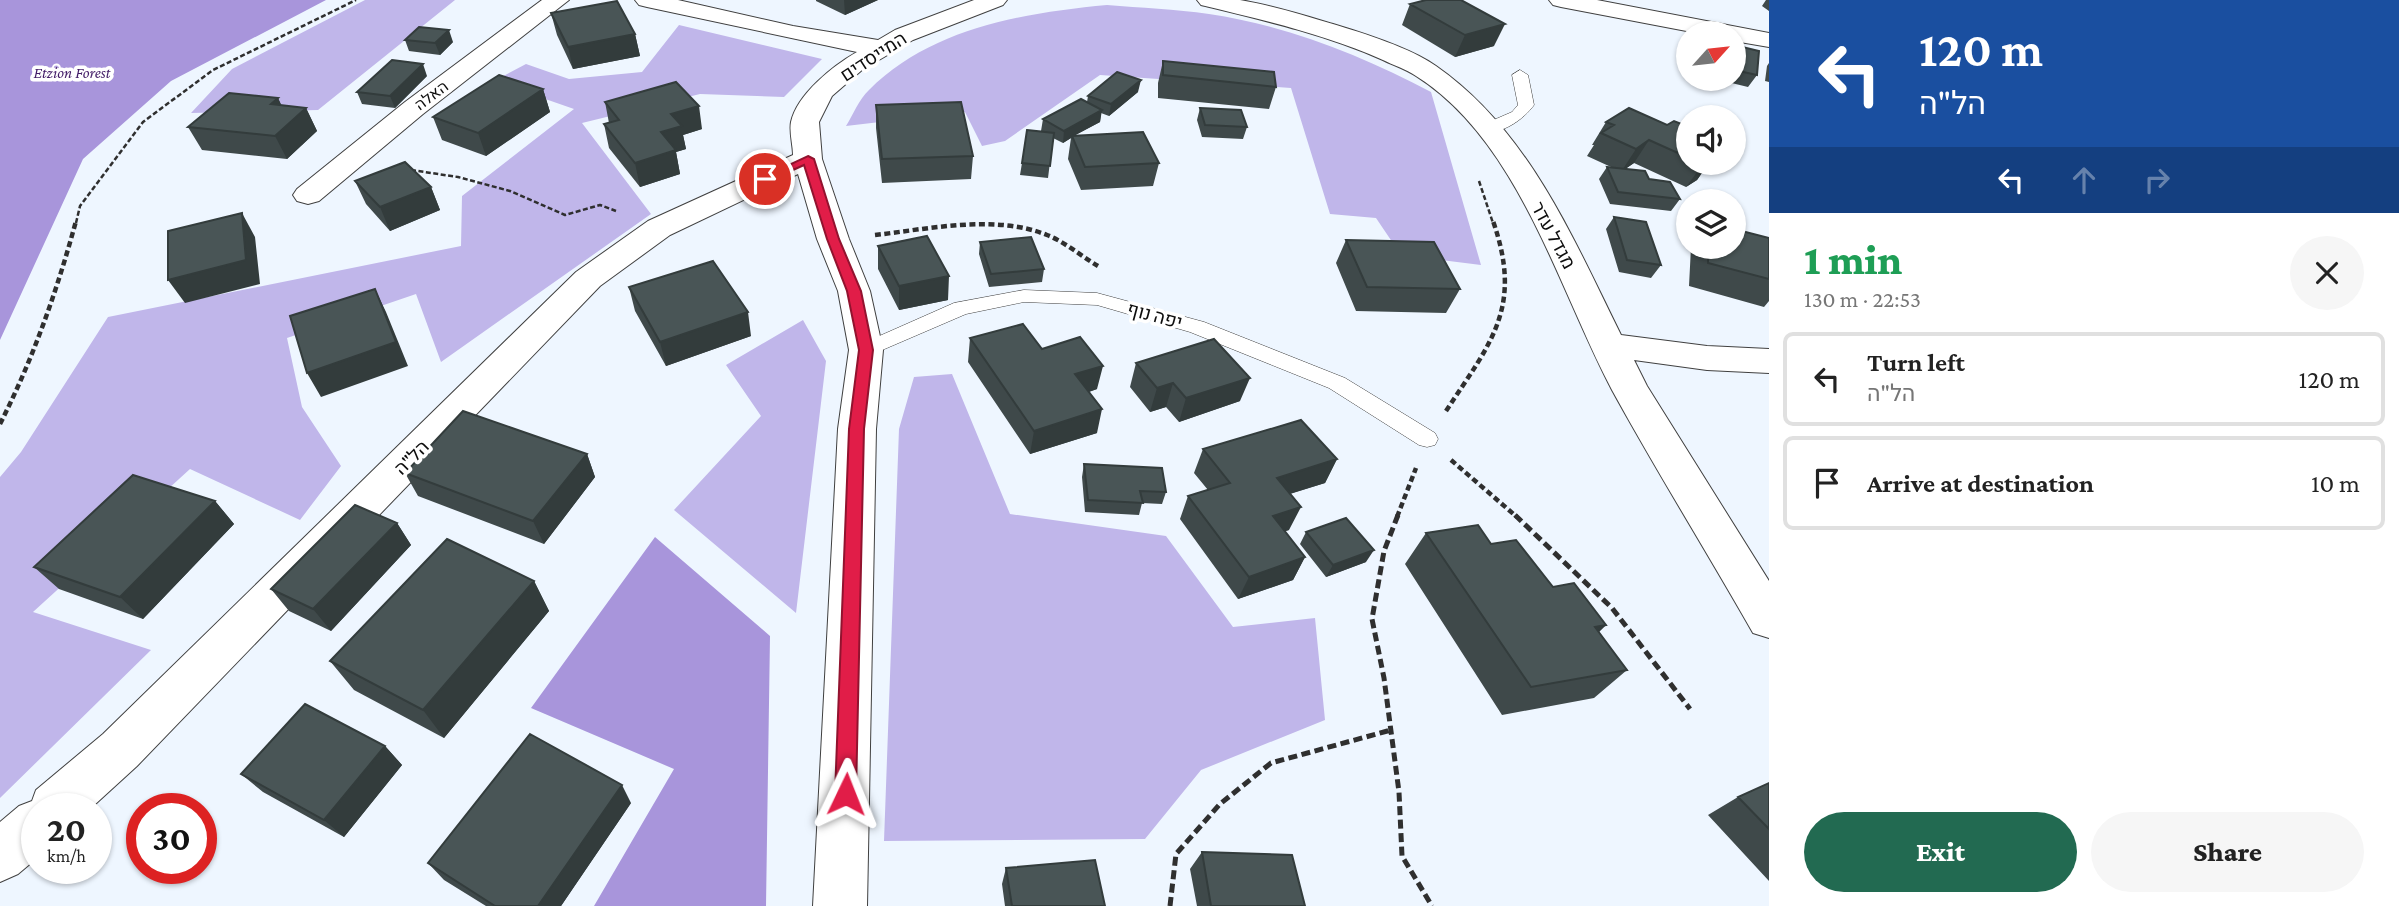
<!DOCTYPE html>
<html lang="en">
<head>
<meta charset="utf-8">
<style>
  body { margin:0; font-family:"Crimson Pro",Heebo,serif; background:#f6f6f6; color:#222; height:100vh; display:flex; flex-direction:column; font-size:26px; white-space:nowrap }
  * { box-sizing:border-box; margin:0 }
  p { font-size:23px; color:#767676 }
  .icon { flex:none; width:38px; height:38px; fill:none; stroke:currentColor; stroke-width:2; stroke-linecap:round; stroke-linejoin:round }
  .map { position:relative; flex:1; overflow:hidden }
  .drawer { display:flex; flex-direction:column; background:#fff; width:630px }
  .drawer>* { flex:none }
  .guide { background:#1a4fa0; color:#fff; overflow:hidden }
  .needle { width:46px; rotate:63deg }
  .tools { position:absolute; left:1676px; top:21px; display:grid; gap:14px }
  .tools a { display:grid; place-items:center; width:70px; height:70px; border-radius:50%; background:#fff; box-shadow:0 2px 5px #0004; font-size:35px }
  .speed { position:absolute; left:21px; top:793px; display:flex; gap:14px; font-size:35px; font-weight:700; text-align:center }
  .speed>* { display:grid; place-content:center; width:91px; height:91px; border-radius:50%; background:#fff; box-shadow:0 2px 5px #0004; line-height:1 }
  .speed small { font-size:18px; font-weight:400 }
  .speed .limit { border:10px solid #d22; background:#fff; color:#111 }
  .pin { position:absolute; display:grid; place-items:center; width:60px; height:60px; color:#fff; margin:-30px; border:4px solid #fff; border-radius:50%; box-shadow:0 2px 7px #0007 }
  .me { position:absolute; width:77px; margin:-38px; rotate:2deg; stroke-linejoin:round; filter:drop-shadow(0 0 5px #0008) }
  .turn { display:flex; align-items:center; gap:24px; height:147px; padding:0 35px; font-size:32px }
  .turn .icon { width:91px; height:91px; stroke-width:2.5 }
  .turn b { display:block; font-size:49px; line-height:60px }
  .lanes { display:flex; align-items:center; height:66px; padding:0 35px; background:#0003; justify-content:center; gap:35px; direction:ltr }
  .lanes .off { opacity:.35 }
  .round { display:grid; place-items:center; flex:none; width:74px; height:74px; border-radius:37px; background:#f6f6f6 }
  .headline { display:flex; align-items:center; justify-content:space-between; height:119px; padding:0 35px }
  h1 { font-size:42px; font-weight:800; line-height:52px; color:#1e9e55 }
  .cta { display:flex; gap:14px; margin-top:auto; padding:14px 35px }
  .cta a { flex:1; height:80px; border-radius:42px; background:#226a51; color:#fff; font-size:28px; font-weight:800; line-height:80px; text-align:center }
  .cta a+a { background:#f6f6f6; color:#222 }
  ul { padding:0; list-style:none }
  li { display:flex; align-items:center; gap:21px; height:94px; margin:0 14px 10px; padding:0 21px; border:4px solid #e0e0e0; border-radius:10px }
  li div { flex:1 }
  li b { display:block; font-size:26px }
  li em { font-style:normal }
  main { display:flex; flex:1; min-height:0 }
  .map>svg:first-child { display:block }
</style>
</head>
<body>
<main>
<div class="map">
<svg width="1769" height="906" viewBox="0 0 1769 906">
  <rect width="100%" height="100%" fill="#eef6ff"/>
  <path fill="#c0b6ea" d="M365,0H455L318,110L191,113L232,69Z
    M1107,5C1141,8 1175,9 1209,14C1285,25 1363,56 1431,92L1481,265L1401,255L1376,218L1330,214L1291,88L1100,75L1005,141L982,146L965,112L846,126C853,115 859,99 869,90C931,28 1023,13 1107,5Z
    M679,25L822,59L784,97L700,94L582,123L651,214L441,362L416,294L287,338L302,407L341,466L300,520L190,469L33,612L151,650L0,798V477L21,452L108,317L461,246L462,196L574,109L494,81L526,64L569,79L642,72Z
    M803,320L826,361L796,613L674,510L761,416L726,365Z
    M952,374L1010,514L1166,536L1233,627L1315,618L1325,720L1201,770L1145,839L884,841L899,429L914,377Z"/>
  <path fill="#a895db" d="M0,0H326L171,81L83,159L0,340Z
    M655,537L770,636L766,906H594L674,769L531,708Z"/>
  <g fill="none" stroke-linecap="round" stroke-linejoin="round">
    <g stroke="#404040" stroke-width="1">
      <path id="service" d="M1520,70L1528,75L1534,105C1524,119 1501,136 1482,131L1480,128L1482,125L1512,112L1518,105L1512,75Z
        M1024,290L1097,293L1204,322L1345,378L1435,433L1438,439L1435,445L1427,447L1419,445L1329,388L1190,332L1097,305L1024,302L966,314L866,357L859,355L856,350L859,345L954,303Z"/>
    </g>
    <g stroke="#404040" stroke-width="2">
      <path id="minor" d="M542,0H569L423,114L319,201L308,204L297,201L293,195L297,189L405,102Z
        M635,0H678L793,26L878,40L895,30L974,0H1007L1003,5L913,40L862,70L832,96L819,122L822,159L849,239L870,291L883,350L876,429L867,906H813L838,429L849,350L838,291L817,239L798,174L670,235L600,286L137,766L91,808H37V858L18,874L0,882V822L19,806L32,801L36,790L103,734L576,272L648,221L793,155C793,145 789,132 791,122C797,94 834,65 857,52L647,7L639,5Z
        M1197,0C1211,0 1226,0 1240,0C1271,5 1303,15 1333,24C1363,33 1411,48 1436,66C1528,130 1573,238 1621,335L1707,346L1769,349V373L1707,370L1634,360L1647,386L1769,581V638L1753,633C1707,552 1657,472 1612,390C1558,288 1519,141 1416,76C1406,69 1393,65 1383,60C1324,34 1263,20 1201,5Z
        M1549,0H1597L1769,33V47L1734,41V33H1697L1561,7L1553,5Z"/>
    </g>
    <path stroke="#2f2f2f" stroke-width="2.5" stroke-dasharray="5 2.5" stroke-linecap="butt" d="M411,170L458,177L510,191L565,215L600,205L616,211
      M1479,181L1493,223
      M76,223L80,206L143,122L213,70L356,0"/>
    <path stroke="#2f2f2f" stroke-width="4.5" stroke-dasharray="6 3.5" stroke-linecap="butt" d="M875,235C929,229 995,214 1047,235C1065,242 1081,256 1098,266
      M1446,411C1492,341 1523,307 1493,221
      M0,424C33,359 57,291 76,221
      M1451,460L1517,517
      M1397,517L1416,468"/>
    <path stroke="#2f2f2f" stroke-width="5" stroke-dasharray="9 4.5" stroke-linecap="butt" d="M1398,515L1384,551L1372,619L1384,678L1399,792L1402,856L1432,906
      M1515,515L1612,608L1690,709
      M1170,906L1176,854L1220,804L1271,763L1391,730"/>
    <use href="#service" fill="#fff" fill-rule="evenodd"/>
    <use href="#minor" fill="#fff" fill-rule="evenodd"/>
  </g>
  <path fill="#3f494a" d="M816,0H878L845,15L816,1Z
    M1766,0H1769V11L1762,6Z
    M1410,4L1494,46L1455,57L1402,25Z
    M551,13L635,34L640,56L573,69L557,35Z
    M405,40L453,42L440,55L409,51Z
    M1734,45L1757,75L1748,87L1715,79H1734Z
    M1163,61L1276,87L1269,109L1158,98V83Z
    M1769,63V82L1765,81L1767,66Z
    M427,76L395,108L362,104L357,92Z
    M543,89L550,112L486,156L442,140L433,117Z
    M1138,92L1109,116L1101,113L1100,122L1075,135L1159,163L1153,186L1081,190L1068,159L1071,138L1063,143L1053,138L1048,178L1020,175L1022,163L1041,131L1043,119L1087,102L1088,96Z
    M278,98L281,105L306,108L317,131L287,159L202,150L188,127Z
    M605,102L702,129L683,135L686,149L676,152L680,174L640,187L609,148L604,124L609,123Z
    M876,105L973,156L971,179L882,183L876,128Z
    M1200,108L1247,127L1243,139L1202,137L1197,120Z
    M1606,122L1689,127V163H1709L1697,180L1686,187L1634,163L1625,169L1649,179L1680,199L1671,211L1610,204L1599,179L1607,167H1611L1587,156L1594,145H1592Z
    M355,181L431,187L440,210L390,231L366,204Z
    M1614,217L1661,265L1651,278L1619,272L1606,229Z
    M1769,238V301L1764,307L1689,286L1691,247H1734Z
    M1346,240L1460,289L1446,313L1356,311L1336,263Z
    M980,242L1044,269L1042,282L989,287L979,254Z
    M878,246L948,300L899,310L878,269Z
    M629,287L751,336L666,366L635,311Z
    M970,338L1042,349L1097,389L1089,392L1097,433L1030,454L968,362Z
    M1136,363L1240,401L1179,422L1166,407L1150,412L1130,387Z
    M1203,449L1337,459L1325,483L1290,494L1289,530L1285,531L1305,557L1293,580L1238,599L1180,519L1188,496L1208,490L1194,473Z
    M587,454L595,477L544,544L418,496L405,473Z
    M1084,464L1166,492L1162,504L1142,503L1139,515L1085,512L1082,477Z
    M215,501L234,524L143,619L59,589L34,567Z
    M397,523L411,545L331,631L289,611L271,589Z
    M1306,532L1366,562L1326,577L1300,544Z
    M1426,533L1491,544L1606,625L1599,632L1627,670L1594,698L1502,715L1405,564Z
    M534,581L549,611L444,738L354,690L330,661Z
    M385,746L402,765L344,837L263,792L241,774Z
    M1769,783V881L1708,815L1738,797Z
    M631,803L561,906H486L444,880L428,863Z
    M1202,852L1305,906H1197L1190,869Z
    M1006,868L1105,906H1005L1002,884Z"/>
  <path fill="#333c3c" d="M844,0H878L845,15Z
    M1505,24L1494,46L1455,57L1465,35Z
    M449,30L453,42L440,55L435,43Z
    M635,34L640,56L573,69L568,47Z
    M423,64L427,76L395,108L390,96Z
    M1141,80L1138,92L1109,116L1111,104Z
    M543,89L550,112L486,156L478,133Z
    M278,98L289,121L271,104Z
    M699,106L702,129L683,135L686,149L676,152L680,174L640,187L635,163L661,132L671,114Z
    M306,108L317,131L287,159L275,136Z
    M1102,110L1100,122L1072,137V136L1071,138L1063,143L1064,131Z
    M1649,140L1634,163L1621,172L1636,149Z
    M1704,163H1709L1697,180L1686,187Z
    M431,187L440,210L390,231L380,207Z
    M242,213L255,237L260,284L185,303L168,280Z
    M949,276L948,300L899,310V286Z
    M375,289L386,312L408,366L321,397L307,373Z
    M748,312L751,336L666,366L660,342Z
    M1103,366L1097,389L1070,398L1075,374Z
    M1250,378L1240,401L1179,422L1186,398Z
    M1173,383L1166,407L1150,412L1157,388Z
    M1102,409L1097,433L1030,454L1034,431Z
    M587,454L595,477L544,544L533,521Z
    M1337,459L1325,483L1266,501L1277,478Z
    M215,501L234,524L143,619L120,597Z
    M1301,507L1289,530L1261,539L1273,516Z
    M397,523L411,545L331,631L313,609Z
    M1374,550L1366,562L1326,577L1333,565Z
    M1305,557L1293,580L1238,599L1249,577Z
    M534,581L549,611L444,738L423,710Z
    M1606,625L1575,654L1595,627Z
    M385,746L402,765L344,837L324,820Z
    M622,785L631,803L561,906H538Z"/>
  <path fill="#495556" stroke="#333c3c" stroke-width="2" d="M1426,0H1461L1505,24L1465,35L1410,4Z
    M617,1L635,34L568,47L551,13Z
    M419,27L449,30L435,43L405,40Z
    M1734,45L1759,51L1757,75L1734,70Z
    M392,60L423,64L390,96L357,92Z
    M1163,61L1274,72L1276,87L1163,75Z
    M1117,72L1141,80L1111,104L1088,96Z
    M499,75L543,89L478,133L433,117Z
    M676,82L699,106L671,114L682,126L661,132L676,150L635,163L604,124L619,120L605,102Z
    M229,93L278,98L271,104L306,108L275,136L188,127Z
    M1081,99L1102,110L1064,131L1043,119Z
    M961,102L973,156L882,159L876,105Z
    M1200,108L1241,110L1247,127L1205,125Z
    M1629,108L1667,125L1674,121L1689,127V158L1649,140L1636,149L1601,133L1614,125L1606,122Z
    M1027,130L1054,133L1050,166L1022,163Z
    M1143,132L1159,163L1085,167L1072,136Z
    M405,162L431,187L380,207L355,181Z
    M1607,167L1645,171L1649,179L1670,182L1680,199L1618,192Z
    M242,213L246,260L168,280V231Z
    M1614,217L1646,222L1661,265L1627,260Z
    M1734,229L1769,238V279L1708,263V247H1734Z
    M927,236L949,276L899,286L878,246Z
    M1031,237L1044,269L991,274L980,242Z
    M1346,240L1434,242L1460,289L1367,287Z
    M713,261L748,312L660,342L629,287Z
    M375,289L396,342L307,373L290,316Z
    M1023,324L1042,349L1080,337L1103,366L1075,374L1102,409L1034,431L970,338Z
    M1214,339L1250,378L1186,398L1173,383L1157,388L1136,363Z
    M463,411L587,454L533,521L405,473Z
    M1301,420L1337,459L1277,478L1301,507L1273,516L1305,557L1249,577L1188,496L1230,483L1203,449Z
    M1084,464L1162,468L1166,492L1140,491L1143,503L1088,500Z
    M133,475L215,501L120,597L34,567Z
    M355,505L397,523L313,609L271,589Z
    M1346,518L1374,550L1333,565L1306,532Z
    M1478,525L1491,544L1516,540L1553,587L1574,583L1606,625L1595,627L1627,670L1531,687L1426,533Z
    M447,539L534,581L423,710L330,661Z
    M305,704L385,746L324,820L241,774Z
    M530,734L622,785L538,906H495L428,863Z
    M1769,783V829L1738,797Z
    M1202,852L1292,855L1305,906H1211Z
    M1095,860L1105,906H1012L1006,868Z"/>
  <path fill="#e11d48" stroke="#92132f" stroke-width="2" d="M808,156L814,159L839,239L861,291L873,350L864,429L856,794L853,801L846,804L838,801L835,794L849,429L859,350L847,291L827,239L804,165L769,181L759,179Z"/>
  <g text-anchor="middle" stroke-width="7" stroke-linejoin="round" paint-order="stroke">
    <g font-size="16" font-style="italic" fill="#421c67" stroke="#fff">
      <text x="72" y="78">Etzion Forest</text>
    </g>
    <g font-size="16" fill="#0d0d0d" stroke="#fff">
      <text transform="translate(431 95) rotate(-37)" y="6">האלה</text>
    </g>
    <g font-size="19" fill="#0d0d0d" stroke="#fff">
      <text transform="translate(873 56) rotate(-33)" y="7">המייסדים</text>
      <text transform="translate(1554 235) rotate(62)" y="7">מגדל עדר</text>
      <text transform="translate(1155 315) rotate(15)" y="7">יפה נוף</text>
      <text transform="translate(411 457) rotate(-45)" y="7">הל"ה</text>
    </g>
  </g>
</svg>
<div class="tools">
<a><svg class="needle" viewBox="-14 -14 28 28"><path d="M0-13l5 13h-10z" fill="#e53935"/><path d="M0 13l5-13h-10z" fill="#767676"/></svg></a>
<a><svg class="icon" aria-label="sound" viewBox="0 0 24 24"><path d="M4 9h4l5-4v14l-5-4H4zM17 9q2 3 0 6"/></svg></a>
<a><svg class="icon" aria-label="layers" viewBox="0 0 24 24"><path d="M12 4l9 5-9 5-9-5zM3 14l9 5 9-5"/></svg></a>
</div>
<div class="speed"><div>20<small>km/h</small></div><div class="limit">30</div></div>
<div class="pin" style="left:765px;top:179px;background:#d93025"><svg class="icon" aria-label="arrive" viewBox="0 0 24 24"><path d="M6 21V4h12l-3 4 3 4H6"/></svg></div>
<svg class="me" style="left:846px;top:794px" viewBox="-20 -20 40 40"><path d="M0-17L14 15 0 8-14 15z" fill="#e11d48" stroke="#fff" stroke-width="4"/></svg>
</div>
<section class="drawer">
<div class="guide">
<div class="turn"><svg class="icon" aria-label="left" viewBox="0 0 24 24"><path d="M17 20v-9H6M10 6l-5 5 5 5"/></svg><div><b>120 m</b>הל&quot;ה</div></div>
<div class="lanes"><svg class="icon" aria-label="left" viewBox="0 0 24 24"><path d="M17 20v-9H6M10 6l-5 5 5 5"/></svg><svg class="icon off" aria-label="ahead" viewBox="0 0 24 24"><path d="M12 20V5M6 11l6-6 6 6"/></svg><svg class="icon off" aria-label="right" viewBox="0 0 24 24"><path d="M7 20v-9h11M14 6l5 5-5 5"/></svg></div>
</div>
<div class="headline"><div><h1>1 min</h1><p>130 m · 22:53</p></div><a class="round"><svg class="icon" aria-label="close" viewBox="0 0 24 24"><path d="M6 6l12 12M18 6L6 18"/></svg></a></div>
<ul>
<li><svg class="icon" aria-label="left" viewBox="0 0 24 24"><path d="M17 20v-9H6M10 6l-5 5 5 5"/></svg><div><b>Turn left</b><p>הל&quot;ה</p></div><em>120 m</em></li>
<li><svg class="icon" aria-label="arrive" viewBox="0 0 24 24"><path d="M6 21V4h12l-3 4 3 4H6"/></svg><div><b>Arrive at destination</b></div><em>10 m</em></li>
</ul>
<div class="cta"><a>Exit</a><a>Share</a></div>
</section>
</main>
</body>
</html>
